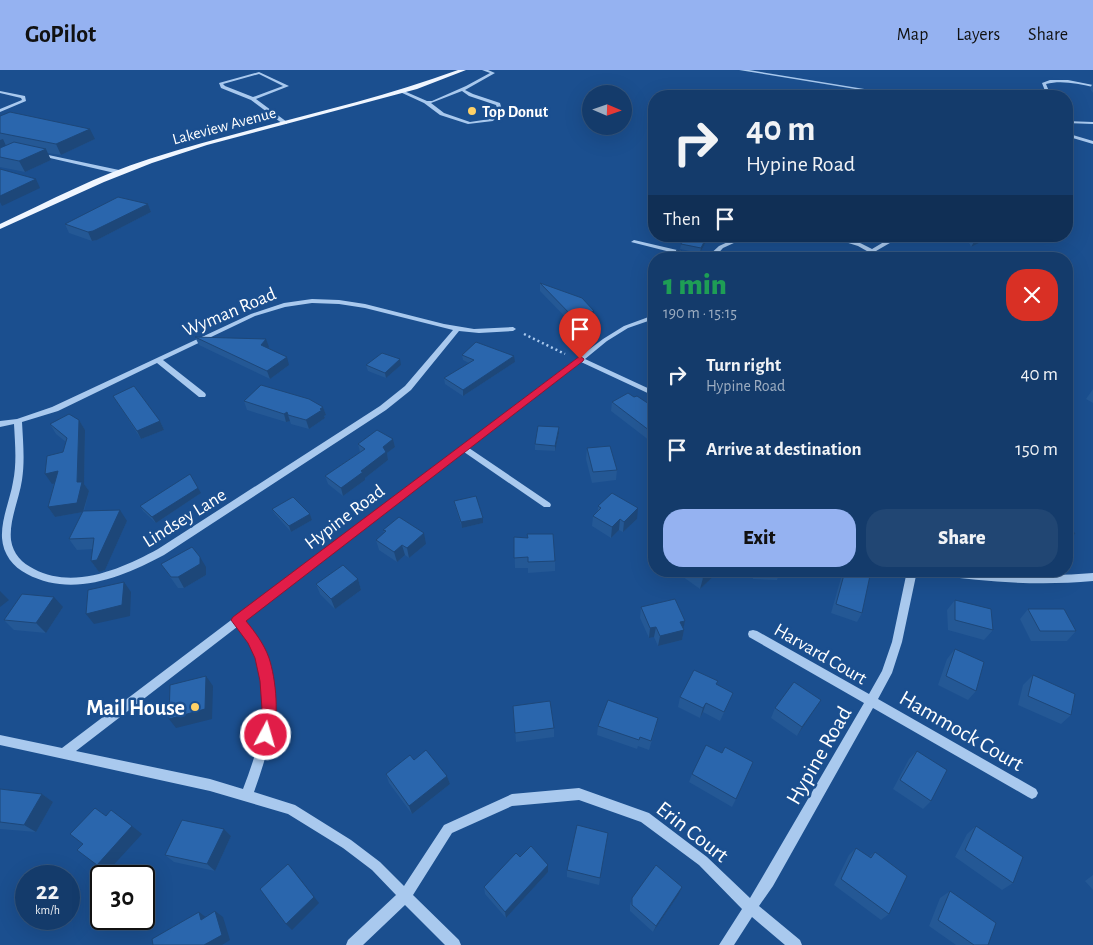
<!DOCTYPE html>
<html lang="en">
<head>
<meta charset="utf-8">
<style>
  body { margin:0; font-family:"Alegreya Sans",sans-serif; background:#214673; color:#f1f3f6; height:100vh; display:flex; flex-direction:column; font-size:19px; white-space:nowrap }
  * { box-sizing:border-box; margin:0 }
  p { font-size:16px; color:#9dadc1 }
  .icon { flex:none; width:28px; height:28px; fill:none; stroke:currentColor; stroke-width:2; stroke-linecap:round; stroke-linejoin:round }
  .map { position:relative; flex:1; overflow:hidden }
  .panel { position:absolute; left:648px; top:182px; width:425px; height:325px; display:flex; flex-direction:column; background:#143b6b; border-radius:20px; box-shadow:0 5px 20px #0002,0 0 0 1px #33557e }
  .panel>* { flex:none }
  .guide { position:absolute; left:648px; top:20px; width:425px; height:152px; border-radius:20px; box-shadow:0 5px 20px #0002,0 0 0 1px #33557e; background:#143b6b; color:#f1f3f6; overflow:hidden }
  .needle { width:32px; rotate:92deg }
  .buttons { position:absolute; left:582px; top:15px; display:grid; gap:10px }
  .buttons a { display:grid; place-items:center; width:50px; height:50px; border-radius:50%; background:#143b6b; box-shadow:0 5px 20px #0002,0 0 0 1px #33557e; font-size:25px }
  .speed { position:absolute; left:15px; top:795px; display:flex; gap:10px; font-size:25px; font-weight:700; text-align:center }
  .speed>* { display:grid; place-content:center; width:65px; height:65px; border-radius:50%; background:#143b6b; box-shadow:0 5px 20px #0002,0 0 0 1px #33557e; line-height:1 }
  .speed small { font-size:12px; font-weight:400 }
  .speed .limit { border:2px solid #111; border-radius:8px; background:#fff; color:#111 }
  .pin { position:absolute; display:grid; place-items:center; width:42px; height:42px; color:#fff; margin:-51px -21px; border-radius:50% 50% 50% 0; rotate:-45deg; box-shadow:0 0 5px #0007 }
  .pin .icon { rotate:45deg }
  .me { position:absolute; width:55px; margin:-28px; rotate:6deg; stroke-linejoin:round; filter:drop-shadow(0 0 4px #0008) }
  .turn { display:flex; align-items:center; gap:18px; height:105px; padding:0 15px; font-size:22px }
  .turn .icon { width:65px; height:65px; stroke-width:2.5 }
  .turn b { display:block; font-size:35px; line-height:42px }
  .then { display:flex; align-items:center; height:48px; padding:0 15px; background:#0003; gap:10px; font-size:19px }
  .round { display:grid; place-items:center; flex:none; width:52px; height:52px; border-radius:20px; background:#214673 }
  .head { display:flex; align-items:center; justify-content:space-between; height:85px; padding:0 15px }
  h1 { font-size:30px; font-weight:800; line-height:38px; color:#1e9e55 }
  .primary-button { display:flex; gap:10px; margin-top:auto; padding:10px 15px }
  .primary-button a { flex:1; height:58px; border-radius:20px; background:#95b2f1; color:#111; font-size:20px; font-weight:800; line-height:58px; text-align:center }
  .primary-button a+a { background:#214673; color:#f1f3f6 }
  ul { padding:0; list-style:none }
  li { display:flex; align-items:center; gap:15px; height:75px; padding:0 15px }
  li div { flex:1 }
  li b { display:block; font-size:19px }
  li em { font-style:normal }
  header { display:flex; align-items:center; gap:30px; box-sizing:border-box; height:70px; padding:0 25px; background:#95b2f1; color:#111 }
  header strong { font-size:24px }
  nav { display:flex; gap:28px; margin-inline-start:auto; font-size:18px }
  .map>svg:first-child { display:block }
</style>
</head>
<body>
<header>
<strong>GoPilot</strong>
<nav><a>Map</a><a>Layers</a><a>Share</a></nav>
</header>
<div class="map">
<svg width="1093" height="875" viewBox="0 0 1093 875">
  <rect width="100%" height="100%" fill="#1b4f8f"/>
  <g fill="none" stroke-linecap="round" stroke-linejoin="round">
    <path stroke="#a9c9ee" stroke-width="2.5" stroke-dasharray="2 3" stroke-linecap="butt" d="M524,264L565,284"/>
    <path fill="#a9c9ee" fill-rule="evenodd" d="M482,0H488L495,3L465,20L473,24L500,33L502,40L493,51L468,54L440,45L424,33L400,22L404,21L427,31H432L466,16L490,3ZM462,21L469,26L496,35L498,40L490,49L470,52L444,43L431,33Z
      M739,0H749L907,26H898Z
      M259,2L289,16L256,29L287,52V54H283L251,30L221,18L219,13ZM259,4L283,16L253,27L225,16L223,14Z
      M1050,10H1068L1093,15V17C1078,14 1062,10 1046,14L1051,26H1047L1042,13Z
      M0,21L25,26L26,31L0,42V39L22,30L21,28L0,23Z
      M1066,51L1093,52V54L1066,53Z
      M1066,63L1093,71V74L1066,66Z
      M39,83L119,100L122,102L119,104L37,85V83Z
      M741,166H749L723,178L713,189H698L631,172L634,170L707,187L719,176Z
      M826,166C842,166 858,171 872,179L894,166H902L876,181L889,189H881L858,176Z
      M312,229L339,230L365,234L444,254L474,259L513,257L516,259L513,261L479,263L459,261L411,320L386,340L164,485C123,507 72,528 27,504C13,497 3,484 2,468C1,449 10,430 13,412C17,393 15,373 14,354L0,357V351L17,349L52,337L251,244L284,233ZM312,233L339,234L365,238L453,260L405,316L380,336L158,479C121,499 74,520 34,499C22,493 13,484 11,470C9,450 19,430 22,410C25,391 23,371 22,352L58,341L157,293L199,327H205L206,325L205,323L163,290L255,246L285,237Z
      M654,245V249L628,258L607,271L585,289L654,321V326L581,292L469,378L550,433L551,435L550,437H544L464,382L244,551C290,602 275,664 254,722L295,735L351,770L380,792L404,816L444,755L512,724L579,718L649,743L707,787L750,828L763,806L864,633L749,567L748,564L749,561L753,560L757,561L869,624L882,601L892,572L907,501H917L902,572L892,603L878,629L1036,719L1038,723L1036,727L1032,729L1028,727L873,638L773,816L759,836L800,870L802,875H785L752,847L734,875H719L742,839L699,795L641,752L579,730L512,736L452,763L413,825L459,870L461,875H445L405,835L363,875H346L348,870L396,825L372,800L343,778L288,744L210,721L0,675V665L62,678L603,269L624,256ZM237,557C279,605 264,665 243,719L210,709L76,681Z
      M929,501C984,501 1038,508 1093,503V511C1039,516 987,512 934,505L931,504Z"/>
    <path fill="#f0f6ff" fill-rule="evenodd" d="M458,0H466L417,19L207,75L152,93L104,112L0,159V154C49,131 98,105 149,89C251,56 357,37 458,0Z"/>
  </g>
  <path fill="#245895" d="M1093,12V23L1090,19Z
    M0,46L95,69L61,85L47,83L51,90L25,102L0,97Z
    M148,134L151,142L97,170L92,171L69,163L65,154Z
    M685,166H709L700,183L680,179L681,174Z
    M966,166H988L987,169L971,177Z
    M540,213L594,241V249L573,255L540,221Z
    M195,267L269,277L268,279L289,295L270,309L199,275Z
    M462,285L515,292L463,326L445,314L444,308L469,293L463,290Z
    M366,295H401L386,308L368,301Z
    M1093,319V333L1086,329Z
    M113,326L160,351L164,360L141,369Z
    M244,331L323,337L326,345L324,346L325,348L309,359L291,354L290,351L286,352L247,340Z
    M612,332L651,342L654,344V374L611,341Z
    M79,350L85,360L84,414L89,421L84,441L127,451L105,500L99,502L91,491L93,479L77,480L69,469L83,442L55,447L48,437L54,413L52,414L66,372L56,364L50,354Z
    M559,357V363L555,381L535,380V374Z
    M393,369L395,377L387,383L388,390L365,408V410L343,426L328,414L325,406L360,382L358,374Z
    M587,378L617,400L616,410L592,413L586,389Z
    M201,423L156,453L143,441L140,436Z
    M454,431L483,448V453L462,458L455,436Z
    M598,436L637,449L623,462L619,460L611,468L592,456L593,446L598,440Z
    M272,439L310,444L312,450L291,462L275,444Z
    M1066,451L1075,464L1066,474Z
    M383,460L426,474L409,488L405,485L397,492L379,480L376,470L384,463Z
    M514,467L555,491V501L528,503V498H515Z
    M161,494L206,497V505L184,518H178Z
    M680,501H719L700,519L679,504Z
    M752,501H794L792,508L778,507L777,510L753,509Z
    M843,501H871L862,543L857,552L831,543Z
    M358,509L361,520L335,539L320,524L316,514Z
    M955,530L993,560L984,570L948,560L947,540Z
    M63,537L46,563L14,560L4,550Z
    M641,537L685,551L683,558L684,560L682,570L658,576L654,567L649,568L640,548Z
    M1028,539L1076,561L1067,571H1031L1020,549Z
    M955,579L976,621L968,630L938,615L947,589Z
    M1033,605L1071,645L1061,654L1018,635L1023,615Z
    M717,615L729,632L720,651L703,642L700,648L678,637L680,627Z
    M513,636L554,658V667L516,672Z
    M775,638L815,639L797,666L771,648Z
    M598,656L656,657L649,680L638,676L637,679L597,665Z
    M917,681L931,731L923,739L893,719L909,689Z
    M386,704L447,706L450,714L412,744L389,713Z
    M692,704L736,729L732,737L689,712Z
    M0,719L42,724L53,732L36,762L0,759Z
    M976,756L1013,813L1002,820L955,787L967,764Z
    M224,759L231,766L215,801L174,792L165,785Z
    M608,763L599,815L567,807V800Z
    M856,778L869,787L875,782L889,844L881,850L834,815L849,785Z
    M520,787L548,795V802L506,848L485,824L484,817Z
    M1093,805V820L1085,811Z
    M682,817L679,824L653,862L630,841V835L632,828Z
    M950,821L988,875H956L929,856L940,828Z"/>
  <path fill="#1d4779" d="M90,59L95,69L61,85L56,74Z
    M3,69L8,80L0,84V70Z
    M46,79L51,90L25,102L19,91Z
    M36,109L40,118L2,136L0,132V126Z
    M148,134L151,142L97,170L92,171L88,162Z
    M707,166H709L700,183L701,178Z
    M985,166H988L987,169L971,177L974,172Z
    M594,241V249L573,255V247Z
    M266,269L269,277L264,284L261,275Z
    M514,286L515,292L463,326V320Z
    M287,287L289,295L270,309L267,301Z
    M400,289L401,295L386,308L385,303Z
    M323,337L326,345L324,346L325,348L309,359L306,350Z
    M287,342L290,351L286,352L284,344Z
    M79,350L85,360L84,414L89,421L83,442L55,447L48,437L77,412Z
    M160,351L164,360L141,369L137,361Z
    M559,357V363L555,381V376Z
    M393,369L395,377L387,383L388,390L365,408V410L343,426L341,418L361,401L383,377Z
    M58,401L64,411L52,414L45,404Z
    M198,418L201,423L156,453L152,447Z
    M638,438L637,449L623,462L624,452Z
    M120,440L127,451L105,500L99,502L91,491Z
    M310,444L312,450L291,462L289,456Z
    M483,448V453L462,458L461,452Z
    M620,449L619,460L611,468L612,457Z
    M424,463L426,474L409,488L407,478Z
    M402,475L405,485L397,492L394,482Z
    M200,487L206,497V505L184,518L178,507Z
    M710,501H719L700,519L703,508Z
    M358,509L361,520L335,539L331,529Z
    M124,512L131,522L130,546L94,554L86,544Z
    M0,521L9,530L0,537Z
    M54,527L63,537L46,563L36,553Z
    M685,551L683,560H684L682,570L658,576L660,566L680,552Z
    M656,557L654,567L649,568L650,558Z
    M206,606L213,616L212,649L176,658L169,649Z
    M821,630L797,666L802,657Z
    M706,633L703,642L700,648L703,638Z
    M447,706L450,714L412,744L409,736Z
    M42,724L53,732L36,762L24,755Z
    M132,756L142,764L107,802L97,795Z
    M224,759L231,766L215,801L207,794Z
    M548,795V802L506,848L505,842Z
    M294,801L319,833L292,860L286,854Z
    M682,817L679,824L653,862L656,856Z
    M215,841L223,847L230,870L222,875H204Z
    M199,842L207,848L201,850Z"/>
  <path fill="#2a66ad" stroke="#1d4779" d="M10,42L90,59L56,74L0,63V46Z
    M14,72L46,79L19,91L0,87V78Z
    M0,99L36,109L0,126Z
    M118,127L148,134L93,161L88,162L65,154Z
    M685,166H707L701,178L681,174Z
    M971,166H985L974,172Z
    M677,180L695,185L692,189H672Z
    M540,213L582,228L594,241L573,247Z
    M195,267L266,269L261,275L287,287L267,301Z
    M476,272L514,286L463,320L444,308L474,290L462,285Z
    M382,283L400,289L385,303L366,295Z
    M261,315L309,329L323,337L320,339L322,340L306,350L288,345L287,342L284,344L244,331Z
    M134,316L160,351L137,361L113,326Z
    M628,323L634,327L637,326L652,336L648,338L654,344V364L612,332Z
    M69,344L79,350L77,412H82L77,433L48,437L58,401L45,404L47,386L63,382L67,368L50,354Z
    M538,356L559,357L555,376L535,374Z
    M377,360L393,369L383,377L386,382L361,401L363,402L341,418L325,406L365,379L358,374Z
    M610,376L617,400L593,402L587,378Z
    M190,404L198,418L152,447L140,436Z
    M612,423L638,438L624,452L620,449L612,457L593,446L601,438L598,436Z
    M476,426L483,448L461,452L454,431Z
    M293,427L310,444L289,456L272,439Z
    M120,440L97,490L91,491L94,468L69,469L83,441Z
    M399,447L424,463L407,478L402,475L394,482L376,470L386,461L383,460Z
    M1066,451L1075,464H1066Z
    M527,464H553L555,491L528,492V487L514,488V467L528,468Z
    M192,477L200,487V494L178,507H171L161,494Z
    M343,495L358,509L331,529L316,514Z
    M693,501H710L703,508Z
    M845,501H871L862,543L836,534Z
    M124,512L122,535L86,544L88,520Z
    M22,524L54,527L36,553L4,550Z
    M675,529L685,551L680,552L684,560L660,566L656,557L650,558L641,537Z
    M955,530L991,539L993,560L955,550Z
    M1028,539H1064L1076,561H1040Z
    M955,579L984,592L976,621L946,606Z
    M694,600L718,611L716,614L733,623L724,642L706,633L703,638L680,627Z
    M1033,605L1075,624L1071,645L1028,626Z
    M206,606L205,639L169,649L170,615Z
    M794,612L821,630L802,657L775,638Z
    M608,630L658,648L651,671L640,667L639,670L598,656Z
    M550,631L554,658L515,663L513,636Z
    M706,675L722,683L725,677L753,692L736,729L692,704Z
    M426,680L447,706L409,736L386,704L410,685L414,690Z
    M917,681L947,700L931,731L900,710Z
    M0,719L42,724L24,755L0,752Z
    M95,738L106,746L111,740L132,756L97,795L77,780L83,774L70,764Z
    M182,750L224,759L207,794L165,785Z
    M577,755L608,763L600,808L567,800Z
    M976,756L1023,787L1013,813L965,780Z
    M531,776L548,795L505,842L484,817L516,783L520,787Z
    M856,778L871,788L875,782L907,806L889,844L841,809Z
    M288,794L314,827L286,854L260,819Z
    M656,795L682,817L656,856L632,835V828Z
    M950,821L996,853L988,875H974L938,850Z
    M215,841L222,865L204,875H153L152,869L199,842L201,850Z"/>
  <path fill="#e11d48" stroke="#92132f" d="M580,286L584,289L583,291L246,551C255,562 264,574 269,588C276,609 280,649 271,669L266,672L261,669L259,665L262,639L260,611L255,588L248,573L231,550L233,547Z"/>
  <g fill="#ffd166" stroke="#1b4f8f" stroke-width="2">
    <circle cx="472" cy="41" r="5"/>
    <circle cx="195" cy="637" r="5"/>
  </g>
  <g text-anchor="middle" stroke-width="5" stroke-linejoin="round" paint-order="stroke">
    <g font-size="16" font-weight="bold" fill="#fff" stroke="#1b4f8f" text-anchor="start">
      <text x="482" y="47">Top Donut</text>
    </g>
    <g font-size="16" fill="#fff" stroke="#1b4f8f">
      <text transform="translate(224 55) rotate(-15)" y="6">Lakeview Avenue</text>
    </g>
    <g font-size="19" fill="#fff" stroke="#1b4f8f">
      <text transform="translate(229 241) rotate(-23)" y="7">Wyman Road</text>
      <text transform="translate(344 446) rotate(-37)" y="7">Hypine Road</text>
      <text transform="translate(184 447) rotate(-32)" y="7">Lindsey Lane</text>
      <text transform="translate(821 583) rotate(30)" y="7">Harvard Court</text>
    </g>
    <g font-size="22" font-weight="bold" fill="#fff" stroke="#1b4f8f" text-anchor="end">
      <text x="185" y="645">Mail House</text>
    </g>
    <g font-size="22" fill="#fff" stroke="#1b4f8f">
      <text transform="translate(962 660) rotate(30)" y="8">Hammock Court</text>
      <text transform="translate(818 685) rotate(-60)" y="8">Hypine Road</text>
      <text transform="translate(693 761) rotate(38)" y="8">Erin Court</text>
    </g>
  </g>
</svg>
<div class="buttons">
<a><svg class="needle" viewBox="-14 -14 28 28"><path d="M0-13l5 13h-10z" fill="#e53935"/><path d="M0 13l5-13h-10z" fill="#9dadc1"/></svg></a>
</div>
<div class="speed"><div>22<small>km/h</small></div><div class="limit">30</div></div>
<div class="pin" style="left:580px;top:289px;background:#d93025"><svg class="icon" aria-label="arrive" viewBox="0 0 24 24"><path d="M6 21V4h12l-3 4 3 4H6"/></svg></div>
<svg class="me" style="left:266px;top:665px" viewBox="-20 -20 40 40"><circle r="17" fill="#e11d48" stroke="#fff" stroke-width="3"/><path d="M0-11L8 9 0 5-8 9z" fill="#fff"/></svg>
<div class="guide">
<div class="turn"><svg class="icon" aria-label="right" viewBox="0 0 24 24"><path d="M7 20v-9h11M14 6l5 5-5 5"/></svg><div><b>40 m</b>Hypine Road</div></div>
<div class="then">Then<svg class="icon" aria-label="arrive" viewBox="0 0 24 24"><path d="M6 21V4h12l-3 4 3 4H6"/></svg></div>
</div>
<section class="panel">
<div class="head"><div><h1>1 min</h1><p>190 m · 15:15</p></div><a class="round" style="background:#d93025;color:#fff"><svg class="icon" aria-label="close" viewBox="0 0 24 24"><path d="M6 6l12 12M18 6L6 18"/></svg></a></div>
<ul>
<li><svg class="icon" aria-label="right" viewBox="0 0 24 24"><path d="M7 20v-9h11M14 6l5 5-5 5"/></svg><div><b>Turn right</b><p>Hypine Road</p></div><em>40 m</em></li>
<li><svg class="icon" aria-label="arrive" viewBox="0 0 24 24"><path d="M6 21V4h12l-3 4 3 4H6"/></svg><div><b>Arrive at destination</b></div><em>150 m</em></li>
</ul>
<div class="primary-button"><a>Exit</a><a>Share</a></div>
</section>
</div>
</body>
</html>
